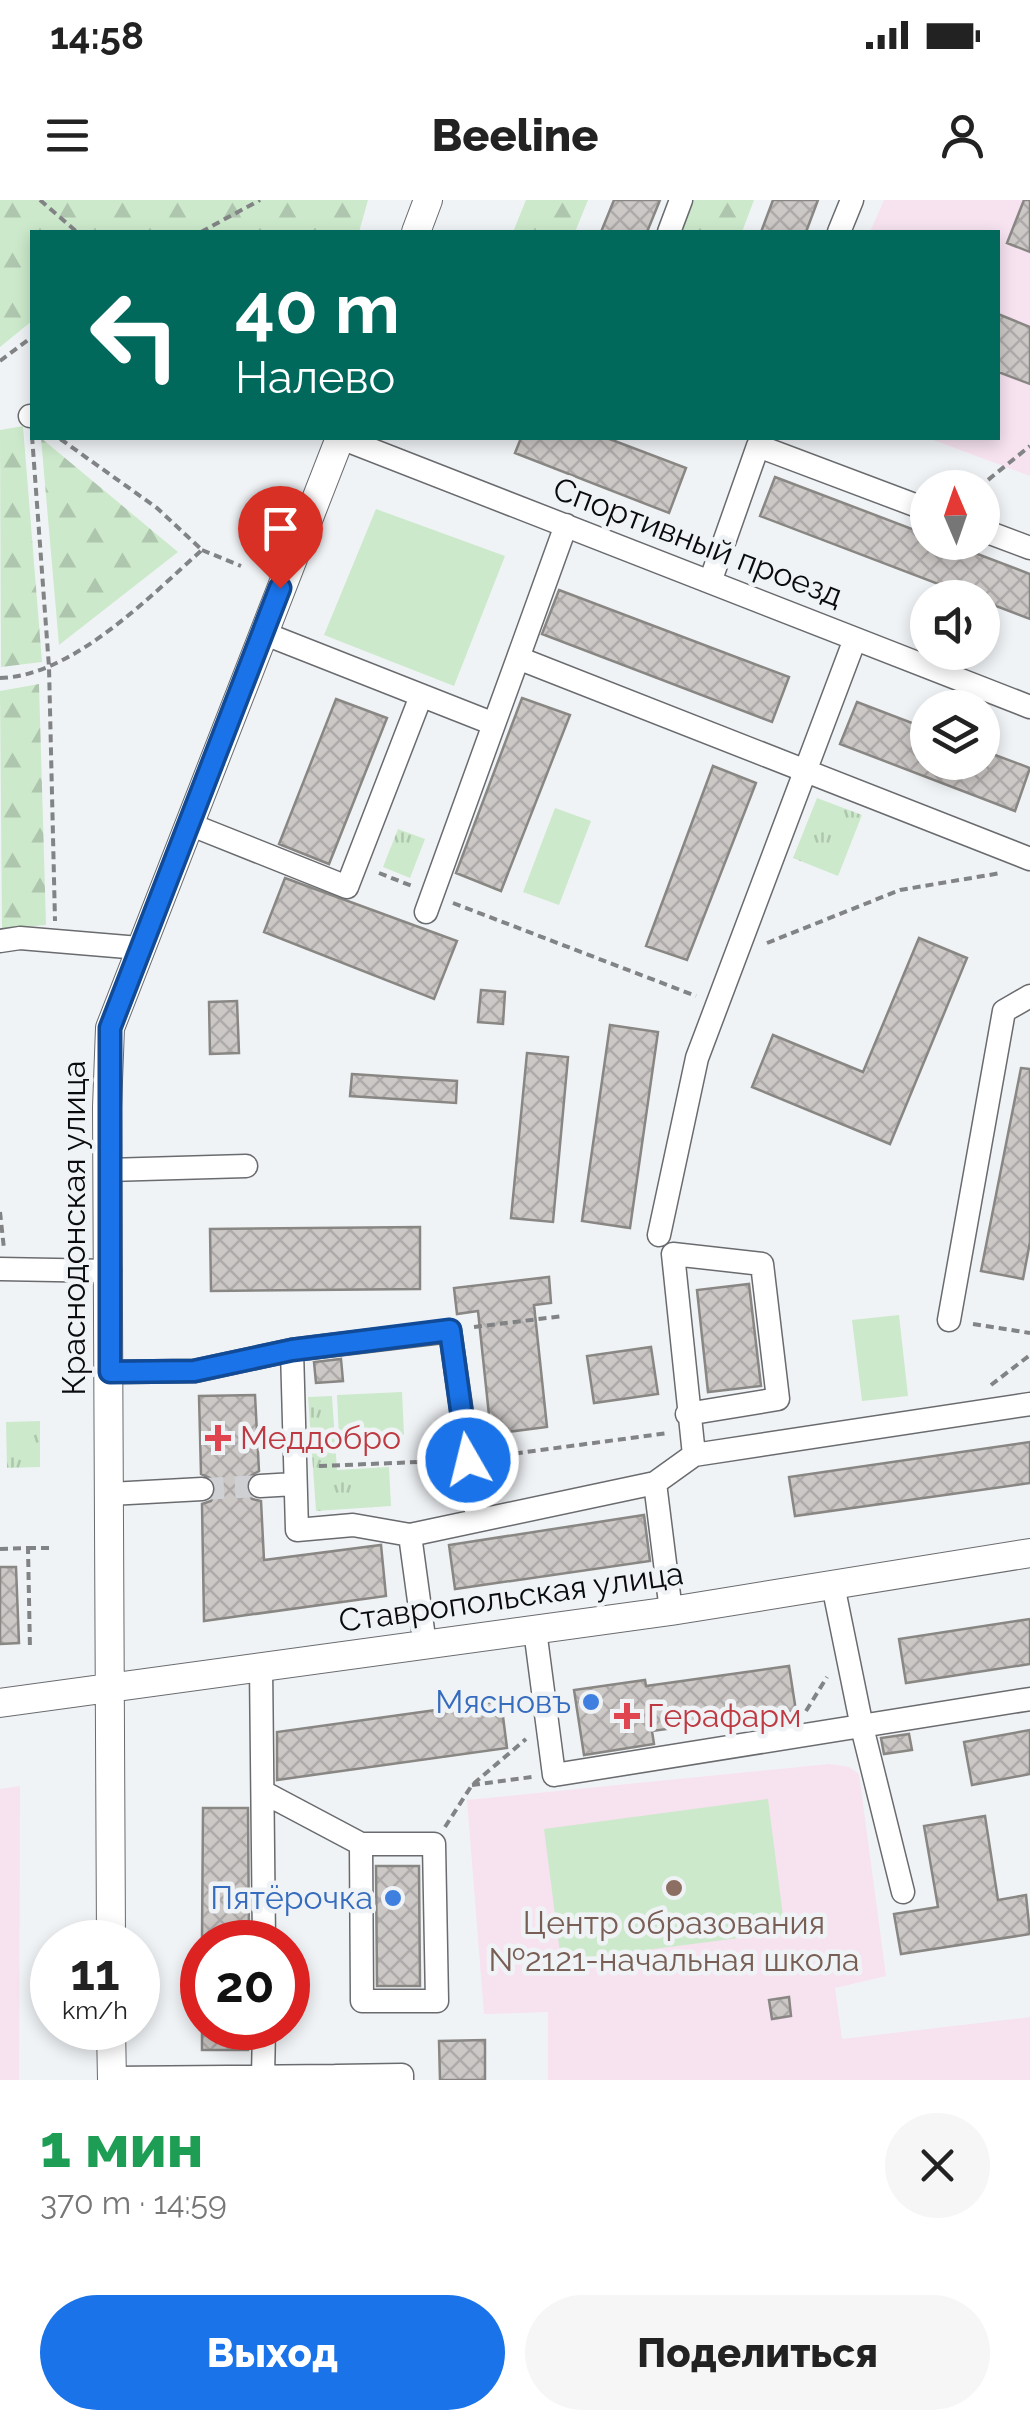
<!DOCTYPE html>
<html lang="ru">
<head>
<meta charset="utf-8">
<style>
  body { margin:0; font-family:Raleway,sans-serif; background:#f6f6f6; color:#222; height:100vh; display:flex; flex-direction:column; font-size:38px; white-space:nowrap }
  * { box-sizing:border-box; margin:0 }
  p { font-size:32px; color:#767676 }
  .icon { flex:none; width:55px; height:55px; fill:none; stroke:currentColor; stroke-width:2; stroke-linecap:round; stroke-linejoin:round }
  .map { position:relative; height:1880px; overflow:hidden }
  .side { display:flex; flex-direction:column; background:#fff; flex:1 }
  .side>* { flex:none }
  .guide { position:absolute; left:30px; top:30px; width:970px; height:210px; border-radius:0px; box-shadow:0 5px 15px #0003; background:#00695c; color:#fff; overflow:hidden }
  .needle { width:65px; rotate:358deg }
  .controls { position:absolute; left:910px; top:270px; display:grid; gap:20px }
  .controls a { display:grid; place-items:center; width:90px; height:90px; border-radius:50%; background:#fff; box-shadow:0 5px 15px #0003; font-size:50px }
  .speed { position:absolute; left:30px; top:1720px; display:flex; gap:20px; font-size:50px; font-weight:700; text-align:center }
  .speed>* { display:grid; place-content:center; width:130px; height:130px; border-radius:50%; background:#fff; box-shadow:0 5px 15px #0003; line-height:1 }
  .speed small { font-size:25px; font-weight:400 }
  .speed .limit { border:15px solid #d22; background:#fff; color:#111 }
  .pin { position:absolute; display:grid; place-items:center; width:85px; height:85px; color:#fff; margin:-102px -42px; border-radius:50% 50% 50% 0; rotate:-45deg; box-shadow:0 0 10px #0007 }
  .pin .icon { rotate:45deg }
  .me { position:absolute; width:110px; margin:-55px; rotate:352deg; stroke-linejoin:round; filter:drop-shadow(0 0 8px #0008) }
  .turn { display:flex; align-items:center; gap:35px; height:210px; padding:0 40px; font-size:45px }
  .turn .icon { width:130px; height:130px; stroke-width:2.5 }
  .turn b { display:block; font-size:70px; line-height:85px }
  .round { display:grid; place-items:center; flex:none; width:105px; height:105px; border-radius:52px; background:#f6f6f6 }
  .overview { display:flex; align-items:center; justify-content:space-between; height:170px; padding:0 40px }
  h1 { font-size:60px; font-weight:800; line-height:75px; color:#1e9e55 }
  .cta { display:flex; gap:20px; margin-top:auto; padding:20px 40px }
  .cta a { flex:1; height:115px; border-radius:60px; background:#1a73e8; color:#fff; font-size:40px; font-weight:800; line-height:115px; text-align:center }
  .cta a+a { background:#f6f6f6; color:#222 }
  .status { display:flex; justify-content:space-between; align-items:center; height:70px; padding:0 50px; background:#fff; direction:ltr }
  .status svg { height:28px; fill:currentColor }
  header { display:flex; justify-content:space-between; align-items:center; height:130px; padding:0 40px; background:#fff; font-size:45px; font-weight:800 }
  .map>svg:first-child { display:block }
</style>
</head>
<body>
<div class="status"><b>14:58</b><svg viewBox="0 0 49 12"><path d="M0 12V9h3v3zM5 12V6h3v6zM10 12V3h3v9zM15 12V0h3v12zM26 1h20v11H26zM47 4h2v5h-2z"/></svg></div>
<header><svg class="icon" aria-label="menu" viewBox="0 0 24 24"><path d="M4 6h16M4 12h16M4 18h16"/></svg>Beeline<svg class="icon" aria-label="person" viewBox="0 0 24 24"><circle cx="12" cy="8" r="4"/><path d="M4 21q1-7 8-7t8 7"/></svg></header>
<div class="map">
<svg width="1030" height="1880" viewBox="0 0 1030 1880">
  <defs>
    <pattern id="forest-firs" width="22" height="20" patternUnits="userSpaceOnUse" patternTransform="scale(2.5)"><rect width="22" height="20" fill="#cce9cb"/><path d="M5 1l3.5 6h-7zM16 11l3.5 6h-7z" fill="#aec6ad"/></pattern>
    <pattern id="park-tufts" width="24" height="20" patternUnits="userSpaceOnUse" patternTransform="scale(2.5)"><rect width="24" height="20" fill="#cce9cb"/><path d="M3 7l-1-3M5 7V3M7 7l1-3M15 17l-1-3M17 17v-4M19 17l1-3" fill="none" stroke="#aec6ad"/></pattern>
    <pattern id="building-cross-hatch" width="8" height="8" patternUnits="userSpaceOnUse" patternTransform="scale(2.5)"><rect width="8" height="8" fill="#ccc8c6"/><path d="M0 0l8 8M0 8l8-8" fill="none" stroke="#aeaaa9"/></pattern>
  </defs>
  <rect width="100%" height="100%" fill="#f0f3f6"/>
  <path fill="#f7e2f0" d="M884,0H1030V276L928,238H998V32H870Z
    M829,1564L849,1567L859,1574L886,1776L835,1788L842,1839L1030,1817V1880H548V1812L484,1814L467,1600Z
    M20,1586L19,1880H0V1589Z"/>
  <path fill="#cce9cb" d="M376,309L505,356L454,486L324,435Z
    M555,608L591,621L559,705L523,692Z
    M899,1115L908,1196L862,1201L852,1120Z
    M402,1192L404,1235L339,1238L337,1195Z
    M768,1599L785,1732L561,1761L544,1629Z"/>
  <path fill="url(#forest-firs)" d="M0,0H368L359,32H32V121L0,147Z
    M526,0H588L575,32H513Z
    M693,0H754L742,32H680Z
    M23,226L42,462L1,467L0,230Z
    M41,238L178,352L59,445Z
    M39,484L46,725L2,729L0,491Z"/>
  <path fill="url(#park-tufts)" d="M817,598L862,615L838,676L793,658Z
    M398,629L425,639L410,678L383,667Z
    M332,1196L337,1270L389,1267L391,1306L316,1311L308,1197Z
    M40,1221V1267L7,1268L6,1222Z"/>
  <path fill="url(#building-cross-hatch)" stroke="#898784" stroke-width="2.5" d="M614,0H660L647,32H601Z
    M773,0H818L806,32H761Z
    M1024,0H1030V52L1007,43Z
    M998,114L1030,127V184L998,172Z
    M521,238H607L686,268L669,313L515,253Z
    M775,277L928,335V342H946L1030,374V419L760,316Z
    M559,390L789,477L772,522L542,434Z
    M522,498L570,515L501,691L456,673Z
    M336,499L387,518L329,664L279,644Z
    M857,502L928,529V562H982V550L1030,568L1015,611L840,544Z
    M713,566L756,583L687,760L646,746Z
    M285,678L457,741L434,799L264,732Z
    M919,738L967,758L890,944L752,887L773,835L863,872Z
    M481,790L505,792L503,824L478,822Z
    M237,801L239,853L210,854L209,802Z
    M610,825L658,832L630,1028L582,1021Z
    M527,853L568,857L553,1022L511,1018Z
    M1021,868L1030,869V1042L1023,1079L981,1071Z
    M352,874L457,881L456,903L350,896Z
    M420,1027V1089L211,1091L210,1029Z
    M549,1077L551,1103L534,1105L547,1227L491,1234L478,1111L457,1114L454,1088Z
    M749,1084L761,1186L708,1192L697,1090Z
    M651,1147L658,1194L594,1203L587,1156Z
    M341,1159L343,1181L316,1183L314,1162Z
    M255,1195L259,1271L247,1278L245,1288L252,1299L261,1301L264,1360L381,1345L386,1396L204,1421L202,1304L211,1301L217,1289L214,1280L201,1274L199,1196Z
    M1030,1242V1283L795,1316L789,1277Z
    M644,1315L650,1361L455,1389L449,1345Z
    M0,1367H16L19,1443L0,1444Z
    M1030,1419V1464L906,1483L899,1439Z
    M789,1466L796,1511L652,1531L654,1544L584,1555L574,1490L645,1480L646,1486Z
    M501,1501L507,1548L277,1580V1532Z
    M1030,1530V1574L972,1585L964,1542Z
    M909,1534L912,1550L884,1554L881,1538Z
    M203,1608H248L249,1742H202Z
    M985,1616L998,1700L1026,1695L1030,1734L901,1754L894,1714L938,1707L924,1626Z
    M376,1666H419L420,1786H377Z
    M789,1797L791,1816L772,1819L769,1800Z
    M202,1828H248V1850H202Z
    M485,1840V1880H440L439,1841Z"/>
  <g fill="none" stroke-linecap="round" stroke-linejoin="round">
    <path stroke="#ced0d3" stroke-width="22" stroke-dasharray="22 11" stroke-linecap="butt" d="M202,1289L260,1286"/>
    <g stroke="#696b6e" stroke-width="25">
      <path id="minor" d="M669,32L681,0
        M839,32L852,0
        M30,216H32
        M341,238L1030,507
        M982,330L1030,348
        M710,382L758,246L928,310
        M263,433L494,524L518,458L1030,659
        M518,458L566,325
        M189,624L347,687L421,496
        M426,712L494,524
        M0,741L20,738L139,748
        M108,970L246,966
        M659,1035L697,858L855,439
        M0,1069L110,1071
        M949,1120L1004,811L1030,796
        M292,1150L450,1131L477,1318
        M110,1172L195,1171L292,1150L297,1330L353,1325L410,1335L655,1283
        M687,1214L778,1199L762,1064L673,1054L694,1255
        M260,1286L295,1284
        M110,1294L202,1289
        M410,1335L425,1445
        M833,1385L862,1527L903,1692
        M671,1411L655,1283L694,1255L1030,1204
        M535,1430L554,1575L1030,1499
        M261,1466L264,1742
        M263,1592L361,1644L362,1801H437L434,1644H361
        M336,1876L402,1875V1880
        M263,1877L264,1828
        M112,1878L336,1876V1880"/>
    </g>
    <g stroke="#696b6e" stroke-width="30">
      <path id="major" d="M416,32L428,0
        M0,1503L671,1411L1030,1353
        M111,1742L107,907L110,828L340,238
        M111,1828L112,1880"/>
    </g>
    <path stroke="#818385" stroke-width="4" stroke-dasharray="8 5" stroke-linecap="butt" d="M40,0L77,32
      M201,32L260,0
      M0,161L32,137
      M32,236L49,467L55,721
      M978,288L1030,246
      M202,350L241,366
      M0,478C73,476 149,397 202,350L157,308L59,238
      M379,673L412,686
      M453,703L696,796
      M767,743L900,690L1001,673
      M0,1012L4,1049
      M973,1124L1030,1133
      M474,1127L563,1116
      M991,1185L1030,1155
      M489,1257L668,1233
      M319,1266L444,1261
      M28,1348H50
      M0,1349L28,1348L30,1450
      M806,1511L827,1477
      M472,1585L532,1577
      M445,1627L472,1585L526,1539"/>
    <use href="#minor" stroke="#fff" stroke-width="22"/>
    <use href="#major" stroke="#fff" stroke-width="28"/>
  </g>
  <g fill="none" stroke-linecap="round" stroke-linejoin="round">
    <g stroke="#114b97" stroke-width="25">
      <path id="route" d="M280,388L110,828V1172L194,1171L292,1150L450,1130L468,1260"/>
    </g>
    <use href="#route" stroke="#1a73e8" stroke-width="18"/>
  </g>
  <g fill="#e0444e" stroke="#f0f3f6" stroke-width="4">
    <path d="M213 1223h10v10h10v10h-10v10h-10v-10h-10v-10h10z"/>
    <path d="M622 1501h10v10h10v10h-10v10h-10v-10h-10v-10h10z"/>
  </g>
  <g fill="#3f7fe0" stroke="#f0f3f6" stroke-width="4">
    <circle cx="591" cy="1502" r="10"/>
    <circle cx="393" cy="1698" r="10"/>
  </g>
  <circle fill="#8d6e63" stroke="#f0f3f6" stroke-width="4" cx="674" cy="1688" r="10"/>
  <g text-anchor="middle" stroke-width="9" stroke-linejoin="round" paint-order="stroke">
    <g font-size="32" fill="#0a0b0c" stroke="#f0f3f6">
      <text transform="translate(698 342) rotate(21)" y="11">Спортивный проезд</text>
      <text transform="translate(74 1028) rotate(-90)" y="11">Краснодонская улица</text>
      <text transform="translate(511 1397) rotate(-8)" y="11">Ставропольская улица</text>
    </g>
    <g font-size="32" fill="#be3a42" stroke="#f0f3f6" text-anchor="start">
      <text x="240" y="1249">Меддобро</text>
      <text x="647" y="1527">Герафарм</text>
    </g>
    <g font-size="32" fill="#366cbe" stroke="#f0f3f6" text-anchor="end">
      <text x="571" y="1513">Мясновъ</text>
      <text x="373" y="1709">Пятёрочка</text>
    </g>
    <g font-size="32" fill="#785e54" stroke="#f0f3f6">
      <text x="674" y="1734">Центр образования<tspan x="674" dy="37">№2121-начальная школа</tspan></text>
    </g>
  </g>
</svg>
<div class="controls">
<a><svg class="needle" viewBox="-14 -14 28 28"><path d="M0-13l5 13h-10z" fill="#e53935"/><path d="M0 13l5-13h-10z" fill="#767676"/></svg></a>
<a><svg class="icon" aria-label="sound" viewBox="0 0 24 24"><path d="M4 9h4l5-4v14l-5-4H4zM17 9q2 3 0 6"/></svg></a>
<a><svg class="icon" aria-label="layers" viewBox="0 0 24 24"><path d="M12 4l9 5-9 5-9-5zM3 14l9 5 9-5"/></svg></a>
</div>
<div class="speed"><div>11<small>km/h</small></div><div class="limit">20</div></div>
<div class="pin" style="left:280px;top:388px;background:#d93025"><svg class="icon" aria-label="arrive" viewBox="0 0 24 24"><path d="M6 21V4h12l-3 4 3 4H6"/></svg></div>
<svg class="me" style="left:468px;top:1260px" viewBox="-20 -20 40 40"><circle r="17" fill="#1a73e8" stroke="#fff" stroke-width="3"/><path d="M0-11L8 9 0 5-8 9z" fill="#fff"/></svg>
<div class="guide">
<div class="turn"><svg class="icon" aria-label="left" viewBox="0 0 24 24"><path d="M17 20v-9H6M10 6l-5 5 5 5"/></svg><div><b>40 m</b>Налево</div></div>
</div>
</div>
<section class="side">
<div class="overview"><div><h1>1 мин</h1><p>370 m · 14:59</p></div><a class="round"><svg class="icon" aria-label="close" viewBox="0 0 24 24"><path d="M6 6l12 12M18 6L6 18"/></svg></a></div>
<div class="cta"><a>Выход</a><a>Поделиться</a></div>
</section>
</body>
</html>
